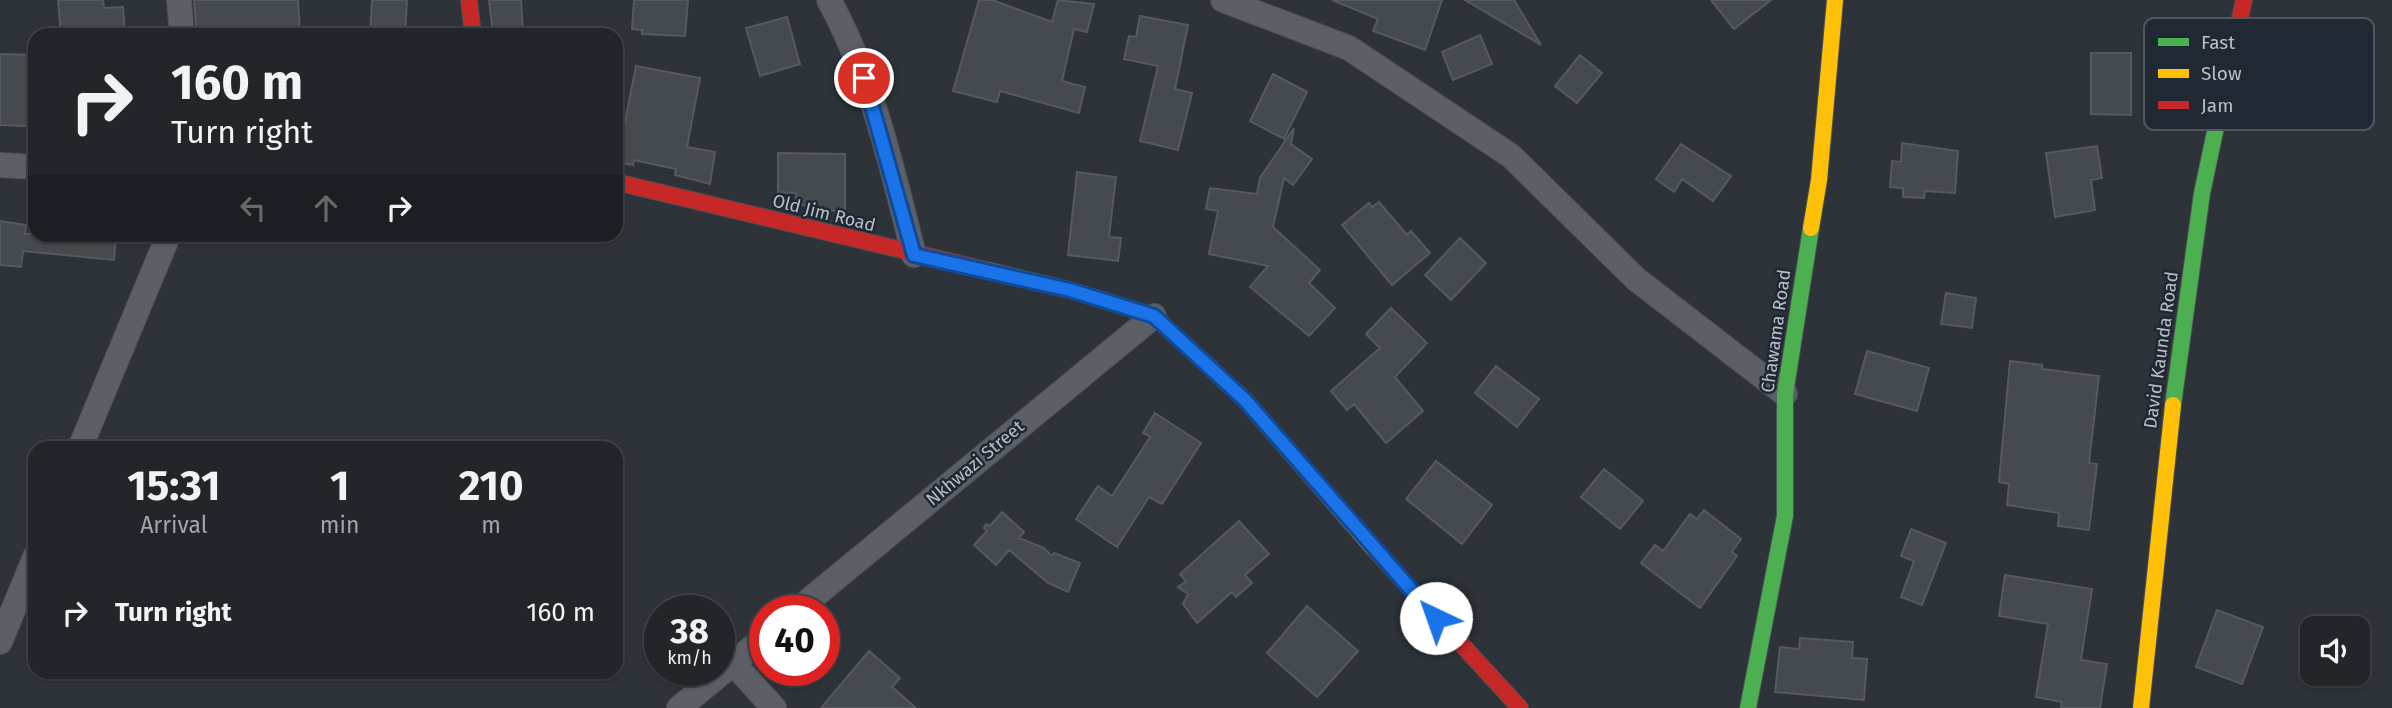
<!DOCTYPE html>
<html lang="en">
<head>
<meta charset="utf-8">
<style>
  body { margin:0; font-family:"Fira Sans",sans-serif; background:#2e3237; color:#f1f3f6; height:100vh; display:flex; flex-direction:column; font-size:26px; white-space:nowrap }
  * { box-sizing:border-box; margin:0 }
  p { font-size:23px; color:#a2a5a9 }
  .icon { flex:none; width:38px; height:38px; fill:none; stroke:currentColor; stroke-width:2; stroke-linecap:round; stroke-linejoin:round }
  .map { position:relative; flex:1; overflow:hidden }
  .sheet { position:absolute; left:28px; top:441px; width:595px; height:238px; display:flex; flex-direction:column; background:#22262b; border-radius:21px; box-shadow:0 2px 5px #0004,0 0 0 2px #3f4347 }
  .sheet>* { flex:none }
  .top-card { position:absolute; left:28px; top:28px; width:595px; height:214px; border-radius:21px; box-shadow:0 2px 5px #0004,0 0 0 2px #3f4347; background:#22262b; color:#f1f3f6; overflow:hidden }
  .controls { position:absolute; left:2300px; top:616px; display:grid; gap:14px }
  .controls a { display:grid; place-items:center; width:70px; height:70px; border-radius:14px; background:#22262b; box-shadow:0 2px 5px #0004,0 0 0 2px #3f4347; font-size:35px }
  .speed { position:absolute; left:644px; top:595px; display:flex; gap:14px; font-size:35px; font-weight:700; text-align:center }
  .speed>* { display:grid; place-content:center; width:91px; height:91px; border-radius:50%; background:#22262b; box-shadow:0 2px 5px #0004,0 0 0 2px #3f4347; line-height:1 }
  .speed small { font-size:18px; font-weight:400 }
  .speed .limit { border:10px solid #d22; background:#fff; color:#111 }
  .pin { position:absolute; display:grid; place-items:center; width:60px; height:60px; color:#fff; margin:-30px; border:4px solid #fff; border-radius:50%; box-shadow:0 2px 7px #0007 }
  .me { position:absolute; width:77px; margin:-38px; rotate:318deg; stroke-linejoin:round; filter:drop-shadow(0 0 5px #0008) }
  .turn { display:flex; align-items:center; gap:24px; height:147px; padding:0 28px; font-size:32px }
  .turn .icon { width:91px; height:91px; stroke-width:2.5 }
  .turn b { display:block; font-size:49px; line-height:60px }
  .lanes { display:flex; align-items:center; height:66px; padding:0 28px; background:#0003; justify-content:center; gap:35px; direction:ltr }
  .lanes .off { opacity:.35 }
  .eta { display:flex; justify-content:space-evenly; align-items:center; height:119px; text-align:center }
  .eta b { font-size:42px; font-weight:700; line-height:49px }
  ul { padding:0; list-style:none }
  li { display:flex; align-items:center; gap:21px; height:105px; padding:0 28px }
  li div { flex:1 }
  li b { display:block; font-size:26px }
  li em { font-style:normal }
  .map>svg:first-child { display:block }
</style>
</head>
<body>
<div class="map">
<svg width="2392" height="708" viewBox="0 0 2392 708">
  <rect width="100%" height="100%" fill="#2d3339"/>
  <path fill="#454a4f" stroke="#555a60" stroke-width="2" d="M58,0H103L104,8L123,7L125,35H61Z
    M194,0H298L300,32L257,35L240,34V30L197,35Z
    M372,0H407L405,35H370Z
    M489,0H521L523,35H493Z
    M634,0H688L685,36L642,34V30L632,29Z
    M979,0H992L1052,22L1058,0L1094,4L1087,32L1074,29L1062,81L1085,87L1079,113L1000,91L997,102L953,91Z
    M1332,0H1442L1425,50L1373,31L1378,19Z
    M1465,0H1514L1541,45Z
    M1711,0H1771L1734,29Z
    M1140,16L1188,25L1175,89L1192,93L1178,150L1140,141L1158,66L1124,59L1129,36L1136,37Z
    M787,17L800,64L760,76L746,28Z
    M1480,35L1492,64L1453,80L1442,52Z
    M2091,53H2131V115L2091,114Z
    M0,54L33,55L31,96L35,97V119H27V126L0,125Z
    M1580,55L1602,73L1577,103L1555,86Z
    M636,66L700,78L687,147L715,152L710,184L675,175L676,169L634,160L633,165L616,162V125L624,127Z
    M1273,74L1307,92L1284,139L1250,121Z
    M1294,128L1291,144L1312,159L1293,185L1284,178L1273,227L1320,270L1309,283L1335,308L1309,336L1250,287L1268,266L1209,254L1218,211L1206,209L1210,188L1257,194L1260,178Z
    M1902,143L1958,151L1955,193L1925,191L1924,198L1903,197V188L1890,187L1892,161L1901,162Z
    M1681,144L1731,176L1713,201L1682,179L1674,192L1656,179Z
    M2097,146L2102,178L2091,180L2095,210L2055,217L2046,153Z
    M778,153L845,154V213L796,204V193L778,192Z
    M1077,172L1116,177L1109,237L1121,238L1118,261L1068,255Z
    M1379,202L1407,235L1411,231L1430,253L1392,285L1342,225L1369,203L1372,207Z
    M0,221L26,225L25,234H116L114,260L23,251L21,267L0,265Z
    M1460,238L1486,263L1451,300L1425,275Z
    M1946,293L1976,298L1972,328L1941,324Z
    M1391,308L1427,343L1395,377L1423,411L1386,443L1354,404L1347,410L1331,391L1380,348L1366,334Z
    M1867,351L1929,368L1917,411L1855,394Z
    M2010,361L2042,365V369L2099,376L2089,463L2097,464L2089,530L2058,526L2059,513L2007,505L2009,484L1999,482Z
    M1496,366L1539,399L1517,427L1475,393Z
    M1155,413L1201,443L1162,504L1149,497L1117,547L1076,519L1098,486L1112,496L1150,437L1143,433Z
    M1436,461L1492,505L1462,544L1406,499Z
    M1604,469L1643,501L1620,529L1581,497Z
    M1704,510L1741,539L1732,552L1737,556L1700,608L1641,563L1655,545L1663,551L1690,514L1697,519Z
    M1002,512L1024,532L1019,538L1044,548L1052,556L1054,553L1080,563L1068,592L1048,583L1009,550L996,565L974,545L987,531L984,528L986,524L990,526Z
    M1239,521L1269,554L1245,575L1252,583L1236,597L1232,592L1197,623L1183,604L1188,594L1178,587L1186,581L1180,574Z
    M1911,529L1946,543L1922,605L1901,597L1914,561L1901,556Z
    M2005,575L2092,589L2081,660L2107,664L2100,708H2061L2062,702L2036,697L2048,624L1999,616Z
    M1307,606L1358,651L1317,697L1267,653Z
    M2217,610L2263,627L2242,684L2196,667Z
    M1800,638L1853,642L1852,658L1867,659L1864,700L1775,692L1780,647L1799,649Z
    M869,651L900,678L892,687L916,708H821Z"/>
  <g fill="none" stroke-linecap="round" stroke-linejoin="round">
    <g stroke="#4a4f53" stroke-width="26">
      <path id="street" d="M179,0L182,35
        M829,0C872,79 892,167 914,255
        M1223,0L1349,48L1511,156L1636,279L1785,394
        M0,165L35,167
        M80,448L169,234
        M796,611L1154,316
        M0,642L35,557
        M733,663L774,708
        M679,708L765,637"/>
    </g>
    <g stroke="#4a4f53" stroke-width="18">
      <path id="fast" d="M2173,405L2202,193L2222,99
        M1748,708L1785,516V394L1811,228"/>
    </g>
    <g stroke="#4a4f53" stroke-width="18">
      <path id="slow" d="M1811,228L1819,180L1835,0
        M986,270L1070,290L1154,316L1245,400L1374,549
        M2141,708L2173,405"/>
    </g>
    <g stroke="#4a4f53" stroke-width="18">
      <path id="jam" d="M469,0L473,35
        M2222,99L2244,0
        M616,182L986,270
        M1374,549L1520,708"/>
    </g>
    <use href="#street" stroke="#5c6066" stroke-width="24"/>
    <use href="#fast" stroke="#4caf50" stroke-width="16"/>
    <use href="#slow" stroke="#ffc107" stroke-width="16"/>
    <use href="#jam" stroke="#c62828" stroke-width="16"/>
  </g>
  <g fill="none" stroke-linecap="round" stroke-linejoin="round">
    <g stroke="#114b97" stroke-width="18">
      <path id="route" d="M864,78L914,255L1070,290L1154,316L1245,400L1436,618"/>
    </g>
    <use href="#route" stroke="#1a73e8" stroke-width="12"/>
  </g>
  <g text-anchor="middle" stroke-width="5" stroke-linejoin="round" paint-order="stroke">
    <g font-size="18" fill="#b8bfc8" stroke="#202933">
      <text transform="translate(824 213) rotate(14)" y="6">Old Jim Road</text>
      <text transform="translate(1776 331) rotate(-82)" y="6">Chawama Road</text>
      <text transform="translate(2161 350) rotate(-82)" y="6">David Kaunda Road</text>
      <text transform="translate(975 463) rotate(-40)" y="6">Nkhwazi Street</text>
    </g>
  </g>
  <rect x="2144" y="18" width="230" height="112" rx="10" fill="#202933" stroke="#4e5660" stroke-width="2"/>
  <rect x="2158" y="38" width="31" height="8" fill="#4caf50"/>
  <rect x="2158" y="69" width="31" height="9" fill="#ffc107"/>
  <rect x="2158" y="101" width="31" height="8" fill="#c62828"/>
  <g font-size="19" fill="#b8bfc8">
    <text x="2201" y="49">Fast</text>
    <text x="2201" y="80">Slow</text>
    <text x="2201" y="112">Jam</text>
  </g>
</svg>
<div class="controls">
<a><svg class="icon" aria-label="sound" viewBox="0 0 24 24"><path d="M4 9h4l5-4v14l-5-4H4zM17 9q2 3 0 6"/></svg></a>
</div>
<div class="speed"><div>38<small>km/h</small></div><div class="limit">40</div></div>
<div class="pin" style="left:864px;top:78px;background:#d93025"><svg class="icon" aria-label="arrive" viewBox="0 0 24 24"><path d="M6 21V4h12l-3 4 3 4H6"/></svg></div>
<svg class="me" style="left:1436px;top:618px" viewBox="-20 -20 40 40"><circle r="19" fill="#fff"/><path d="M0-13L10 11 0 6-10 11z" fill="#1a73e8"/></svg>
<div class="top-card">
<div class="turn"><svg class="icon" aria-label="right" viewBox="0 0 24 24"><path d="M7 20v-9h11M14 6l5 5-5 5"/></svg><div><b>160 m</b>Turn right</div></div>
<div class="lanes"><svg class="icon off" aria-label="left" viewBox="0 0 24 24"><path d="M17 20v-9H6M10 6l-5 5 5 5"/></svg><svg class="icon off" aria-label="ahead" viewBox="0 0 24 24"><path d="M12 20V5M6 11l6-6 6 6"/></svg><svg class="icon" aria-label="right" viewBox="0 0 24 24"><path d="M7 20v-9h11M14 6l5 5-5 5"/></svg></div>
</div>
<section class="sheet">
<div class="eta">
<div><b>15:31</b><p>Arrival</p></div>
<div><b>1</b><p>min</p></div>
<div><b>210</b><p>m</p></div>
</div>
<ul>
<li><svg class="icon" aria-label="right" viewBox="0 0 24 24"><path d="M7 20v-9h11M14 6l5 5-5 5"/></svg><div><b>Turn right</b></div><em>160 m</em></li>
</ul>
</section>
</div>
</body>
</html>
